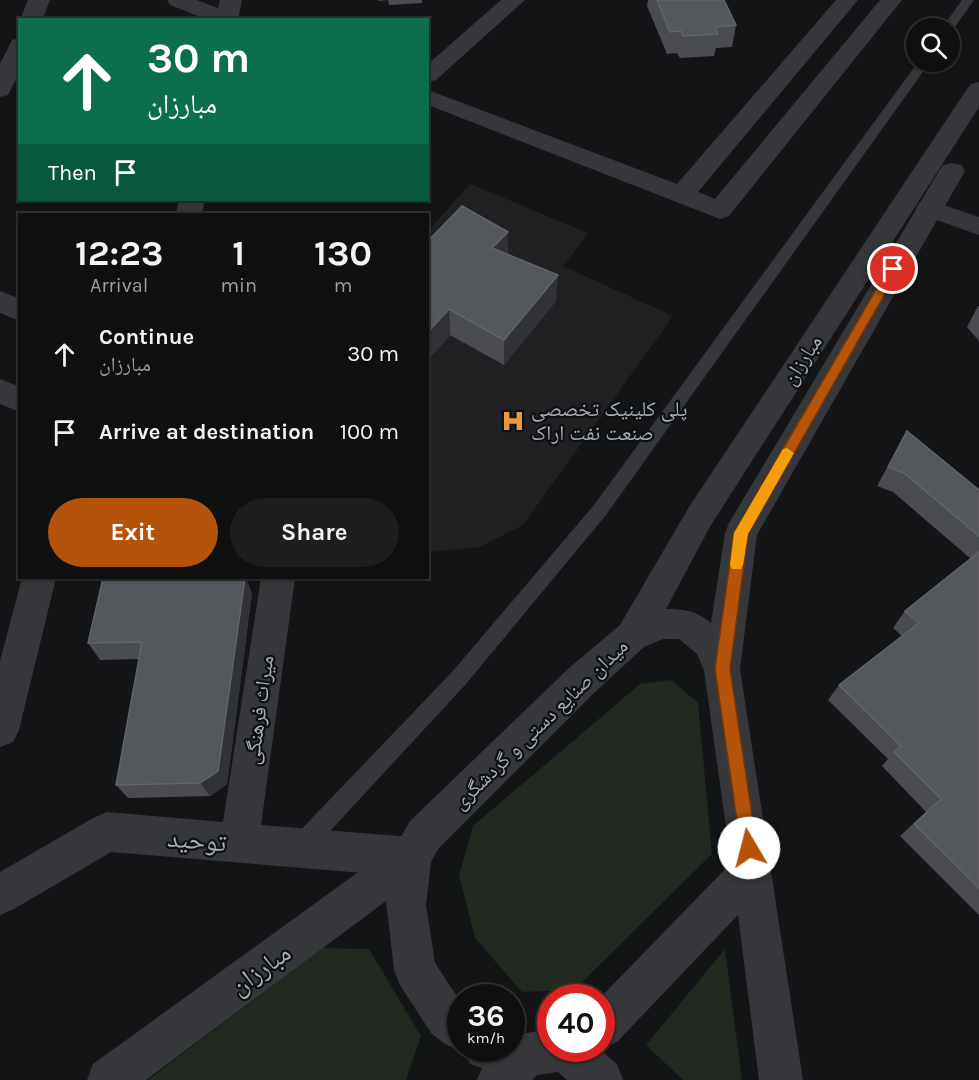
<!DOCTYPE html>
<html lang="en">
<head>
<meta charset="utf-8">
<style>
  body { margin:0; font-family:Karla,"Noto Naskh Arabic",sans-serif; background:#1d1e1e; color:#f1f3f6; height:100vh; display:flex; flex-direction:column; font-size:22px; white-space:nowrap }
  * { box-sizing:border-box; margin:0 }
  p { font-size:20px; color:#9b9d9f }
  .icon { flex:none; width:33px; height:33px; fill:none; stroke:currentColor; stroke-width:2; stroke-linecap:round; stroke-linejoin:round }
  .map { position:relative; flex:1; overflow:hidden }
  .details { position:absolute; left:18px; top:213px; width:411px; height:366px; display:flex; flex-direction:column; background:#0f1010; border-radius:0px; box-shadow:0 2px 4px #0004,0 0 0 2px #2f3030 }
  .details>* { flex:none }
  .banner { position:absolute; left:18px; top:18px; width:411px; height:183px; border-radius:0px; box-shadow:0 2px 4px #0004,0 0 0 2px #2f3030; background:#0b6e4f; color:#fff; overflow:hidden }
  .tools { position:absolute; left:906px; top:18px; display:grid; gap:12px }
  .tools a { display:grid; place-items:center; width:54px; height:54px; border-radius:50%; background:#0f1010; box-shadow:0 2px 4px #0004,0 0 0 2px #2f3030; font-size:30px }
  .speed { position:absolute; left:447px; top:984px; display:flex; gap:12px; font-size:30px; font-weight:700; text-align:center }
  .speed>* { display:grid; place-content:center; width:78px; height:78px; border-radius:50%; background:#0f1010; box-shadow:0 2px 4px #0004,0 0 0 2px #2f3030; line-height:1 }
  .speed small { font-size:15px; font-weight:400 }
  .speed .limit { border:9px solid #d22; background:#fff; color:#111 }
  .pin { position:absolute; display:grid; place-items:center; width:51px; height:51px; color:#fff; margin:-26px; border:3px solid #fff; border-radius:50%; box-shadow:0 2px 6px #0007 }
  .me { position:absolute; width:66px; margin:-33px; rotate:352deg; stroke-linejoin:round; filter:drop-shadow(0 0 4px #0008) }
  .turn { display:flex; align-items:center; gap:21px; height:126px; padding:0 30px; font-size:27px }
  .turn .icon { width:78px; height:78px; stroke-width:2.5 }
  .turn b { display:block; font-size:42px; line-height:51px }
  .then { display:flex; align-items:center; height:57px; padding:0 30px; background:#0003; gap:12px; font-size:22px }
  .eta { display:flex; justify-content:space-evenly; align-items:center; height:102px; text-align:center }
  .eta b { font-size:36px; font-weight:700; line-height:42px }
  .cta { display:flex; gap:12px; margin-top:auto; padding:12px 30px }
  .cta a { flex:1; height:69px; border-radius:36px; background:#b45309; color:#fff; font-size:24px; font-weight:700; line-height:69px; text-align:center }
  .cta a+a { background:#1d1e1e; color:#f1f3f6 }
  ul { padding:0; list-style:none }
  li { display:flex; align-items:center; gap:18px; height:78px; padding:0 30px }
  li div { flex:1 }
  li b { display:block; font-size:22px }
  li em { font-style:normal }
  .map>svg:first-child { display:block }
</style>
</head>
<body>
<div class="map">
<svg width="979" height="1080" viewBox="0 0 979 1080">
  <rect width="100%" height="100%" fill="#141516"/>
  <path fill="#212123" d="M470,184L588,233L563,266L673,316L523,525L480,547L428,552V231Z"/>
  <path fill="#212921" d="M671,680L698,703L712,854L574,990L522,992L475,938L459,875L473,826L640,684Z
    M323,948L369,949L421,1036L406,1080H148Z
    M725,949L742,1080H683L646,1045Z"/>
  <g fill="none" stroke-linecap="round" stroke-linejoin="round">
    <path fill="#36373b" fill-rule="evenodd" d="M962,0H974L952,31L942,28Z
      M918,62H930L606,515L466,684L308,855L300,858L292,855L289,847L292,839L452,672L594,505Z"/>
    <path fill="#36373b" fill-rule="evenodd" d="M28,0H50L42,20H20Z
      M167,0H197L236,15L239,20H208L170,5Z
      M501,0H525L436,80L428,82V64Z
      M836,0H858L698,192L715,199L880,0H902L729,216L720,219L428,105V90L677,184Z
      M20,38V72L8,95L0,97V64L12,40Z
      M179,200H205L202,214H176Z
      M929,200L979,217V235L920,214L916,208L920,202Z
      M0,291L20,299V321L0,313Z
      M0,379L20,387V412L0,404Z
      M22,578H56L19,730L13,742L0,747V661Z
      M261,578H295L261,825L412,837L426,843L432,857L426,871L412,877L111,852L14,909L0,915V872L93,818L107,812L223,822Z"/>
    <path fill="#36373b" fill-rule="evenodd" d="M220,0H242L238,20H216Z
      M979,82V107L711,525L666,609C685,609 696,611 711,623L725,533L729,523L939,171L943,165L952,163L961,165L965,171L757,535L740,669L803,1080H759L738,915L617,1042L602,1049L601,1048L600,998L731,863L704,670L697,654L679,639H663L644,647L595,692L438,849L431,862L426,905L435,963L460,1001V1048H512V1030L527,1033L550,1029V1048H598L617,1064L623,1080H567L558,1072L537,1075L532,1080H477L482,1068L470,1064L464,1049L460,1051L445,1044L431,1033L400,985L394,970L386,901L146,1080H87L93,1064L397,844L410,821L569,668L620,625L689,507L967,89L971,84Z"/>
  </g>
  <path fill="#4a4c51" d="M378,0H422V3L389,5L388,0L378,1Z
    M648,0H724L736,25L732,47L716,48L714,56L680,58L677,53L667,54L647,6Z
    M508,232V254L556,301L504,365L450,335L428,360V241Z
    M978,306H979V341L967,327Z
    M907,431L979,490V915L900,836L926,812L882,766L888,759L828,700L839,685L902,636L893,628L905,611L971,559L893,492L877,486Z
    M252,593L227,784L210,796L128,798L116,785L139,659L100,660L88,643Z"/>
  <path fill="#303235" d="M508,232V258L492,248Z
    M558,275L556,301L504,365V340Z
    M449,309L450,335L428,360V332Z
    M245,578H246L252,593L227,784L210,796L200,783Z"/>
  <path fill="#54575c" stroke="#61646a" stroke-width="1.5" d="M657,0H724L736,25L715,27L718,34L683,36L681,31L670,32Z
    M462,206L508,232L492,248L558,275L504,340L449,309L428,332V241Z
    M907,431L979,490V536L904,473L888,467Z
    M979,552V888L914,824L941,799L894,752L901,746L839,685L919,623L905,611Z
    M103,578H245L218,771L200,783L116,785L142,642L88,643Z"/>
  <path fill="#b45309" stroke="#753606" stroke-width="1.5" d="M893,265L899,269L748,534L730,669L757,848L755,854L749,856L743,854L741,848L715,669L734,533L888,269Z"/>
  <path fill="#f59e0b" d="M787,448L794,453L748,534L743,565L741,569H732L730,565L734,533L783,449Z"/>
  <defs>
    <g id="hospital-bare" transform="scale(1.8)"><path d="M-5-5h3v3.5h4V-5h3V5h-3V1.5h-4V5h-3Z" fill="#e89a3a" stroke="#0f1011" stroke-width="2.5" paint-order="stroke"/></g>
  </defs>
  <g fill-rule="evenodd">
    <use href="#hospital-bare" x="513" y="421"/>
  </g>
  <g text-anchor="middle" stroke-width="4.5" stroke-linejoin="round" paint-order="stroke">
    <g font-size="21" fill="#a7adb6" stroke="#0f1011">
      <text transform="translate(802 360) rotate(-57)" y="7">مبارزان</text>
      <text transform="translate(259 710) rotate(-82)" y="7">میراث فرهنگی</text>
      <text transform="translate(540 724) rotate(-44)" y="7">میدان صنایع دستی و گردشگری</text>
    </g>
    <g font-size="21" fill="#a7adb6" stroke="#0f1011" text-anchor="start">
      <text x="531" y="416">پلی کلینیک تخصصی<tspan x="531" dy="24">صنعت نفت اراک</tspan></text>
    </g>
    <g font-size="26" fill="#a7adb6" stroke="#0f1011">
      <text transform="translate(197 840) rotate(5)" y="9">توحید</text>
      <text transform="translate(260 969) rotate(-36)" y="9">مبارزان</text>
    </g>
  </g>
</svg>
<div class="tools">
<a><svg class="icon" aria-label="search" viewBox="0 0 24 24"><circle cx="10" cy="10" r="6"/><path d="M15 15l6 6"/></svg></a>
</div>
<div class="speed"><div>36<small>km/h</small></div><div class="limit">40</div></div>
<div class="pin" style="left:893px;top:269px;background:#d93025"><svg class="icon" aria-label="arrive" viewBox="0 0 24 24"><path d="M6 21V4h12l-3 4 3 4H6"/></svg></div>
<svg class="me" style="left:749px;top:848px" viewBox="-20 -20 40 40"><circle r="19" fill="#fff"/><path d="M0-13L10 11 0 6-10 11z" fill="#b45309"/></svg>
<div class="banner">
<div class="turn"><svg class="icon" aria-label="ahead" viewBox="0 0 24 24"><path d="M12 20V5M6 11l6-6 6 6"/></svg><div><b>30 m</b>مبارزان</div></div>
<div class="then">Then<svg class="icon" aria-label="arrive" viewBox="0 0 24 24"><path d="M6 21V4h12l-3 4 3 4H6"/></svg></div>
</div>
<section class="details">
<div class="eta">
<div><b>12:23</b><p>Arrival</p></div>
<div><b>1</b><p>min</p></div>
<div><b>130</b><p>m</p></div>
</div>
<ul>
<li><svg class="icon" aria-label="ahead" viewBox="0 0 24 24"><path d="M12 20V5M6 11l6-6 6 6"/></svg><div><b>Continue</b><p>مبارزان</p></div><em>30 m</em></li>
<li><svg class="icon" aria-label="arrive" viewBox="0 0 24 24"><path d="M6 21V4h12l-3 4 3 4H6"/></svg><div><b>Arrive at destination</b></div><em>100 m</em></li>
</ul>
<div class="cta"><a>Exit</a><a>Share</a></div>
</section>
</div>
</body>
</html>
